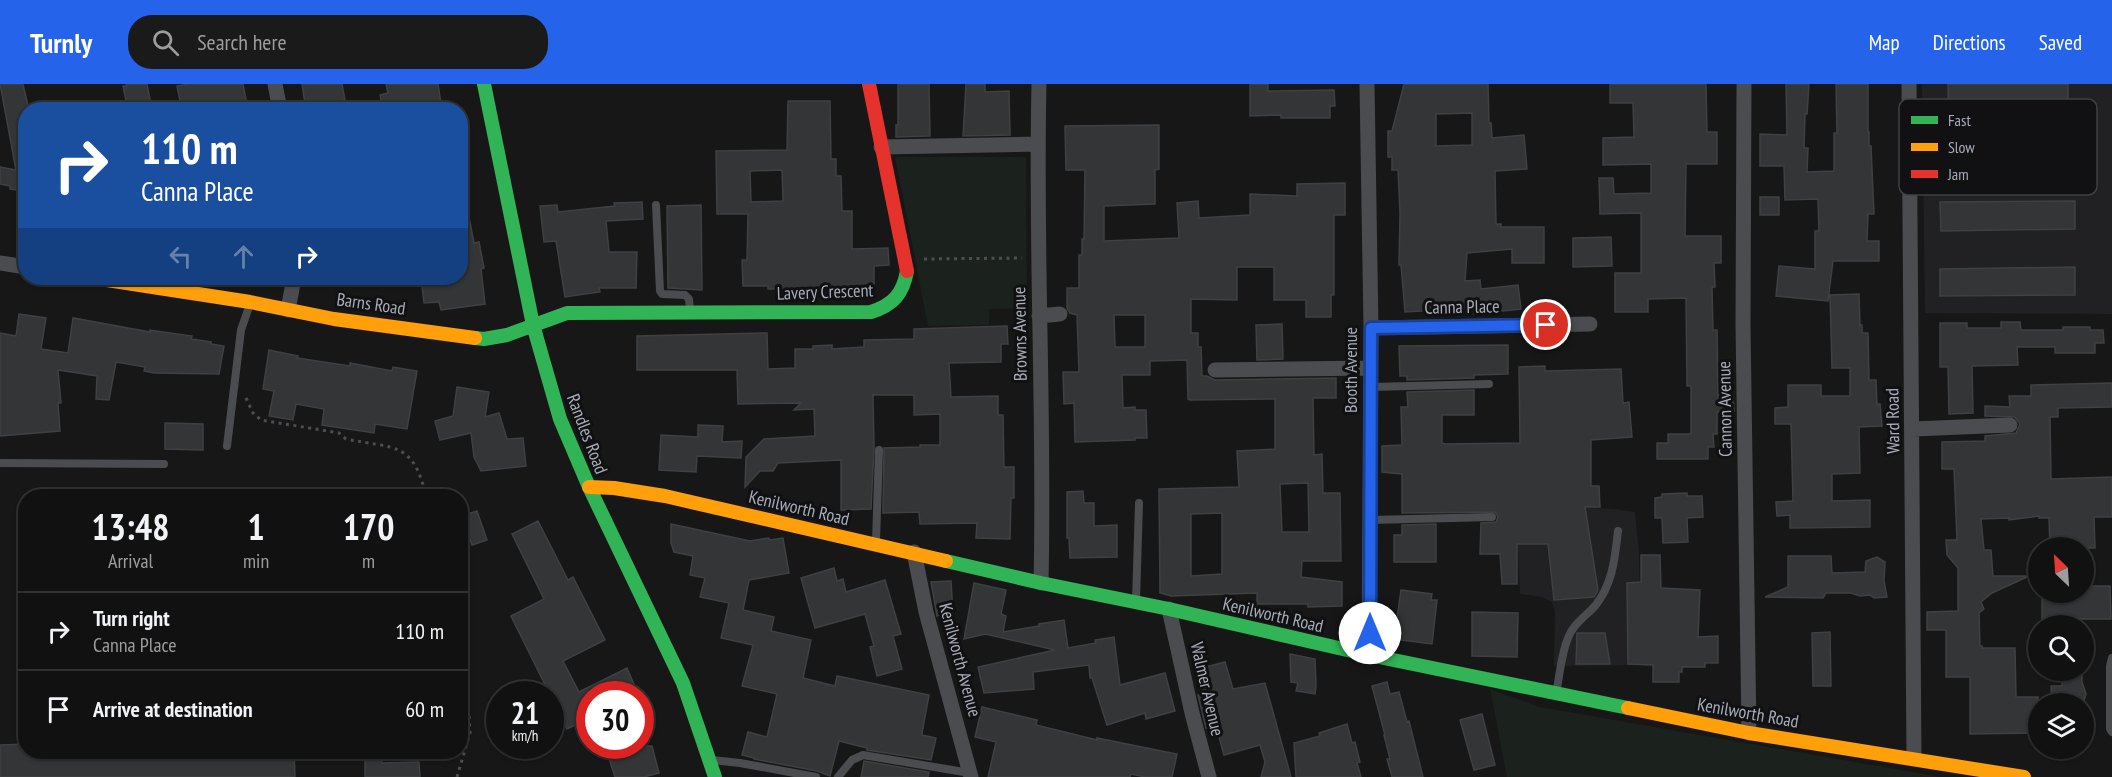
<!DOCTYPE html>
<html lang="en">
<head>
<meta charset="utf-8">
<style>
  body { margin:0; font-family:"PT Sans Narrow",sans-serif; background:#1a1a1a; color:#f1f3f6; height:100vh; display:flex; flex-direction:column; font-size:22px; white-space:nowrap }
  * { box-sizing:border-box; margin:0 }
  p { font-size:20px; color:#9c9d9f }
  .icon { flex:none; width:33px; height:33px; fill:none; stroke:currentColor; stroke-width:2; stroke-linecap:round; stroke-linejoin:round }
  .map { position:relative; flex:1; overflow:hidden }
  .panel { position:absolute; left:18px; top:405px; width:450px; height:270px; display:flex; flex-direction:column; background:#111; border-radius:24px; box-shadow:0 2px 4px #0004,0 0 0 2px #303131 }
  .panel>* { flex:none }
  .top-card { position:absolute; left:18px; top:18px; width:450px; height:183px; border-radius:24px; box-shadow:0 2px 4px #0004,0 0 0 2px #303131; background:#1a4fa0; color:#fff; overflow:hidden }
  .needle { width:39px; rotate:335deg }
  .fabs { position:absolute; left:2028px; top:453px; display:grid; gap:12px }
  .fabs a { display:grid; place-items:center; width:66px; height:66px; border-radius:50%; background:#111; box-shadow:0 2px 4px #0004,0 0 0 2px #303131; font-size:30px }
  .speed { position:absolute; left:486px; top:597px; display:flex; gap:12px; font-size:30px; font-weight:700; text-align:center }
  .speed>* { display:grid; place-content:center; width:78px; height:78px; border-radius:50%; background:#111; box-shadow:0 2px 4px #0004,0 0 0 2px #303131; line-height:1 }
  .speed small { font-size:15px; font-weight:400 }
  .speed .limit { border:9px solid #d22; background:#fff; color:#111 }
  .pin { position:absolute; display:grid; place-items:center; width:51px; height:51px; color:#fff; margin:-26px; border:3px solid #fff; border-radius:50%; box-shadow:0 2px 6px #0007 }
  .me { position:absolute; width:66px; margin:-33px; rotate:0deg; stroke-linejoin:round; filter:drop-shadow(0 0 4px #0008) }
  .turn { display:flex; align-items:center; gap:21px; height:126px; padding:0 24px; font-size:27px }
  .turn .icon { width:78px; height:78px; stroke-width:2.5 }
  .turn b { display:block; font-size:42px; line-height:51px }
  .lanes { display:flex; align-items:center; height:57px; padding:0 24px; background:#0003; justify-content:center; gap:30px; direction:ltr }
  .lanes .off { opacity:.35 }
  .eta { display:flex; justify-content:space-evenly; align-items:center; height:102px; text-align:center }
  .eta b { font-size:36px; font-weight:700; line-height:42px }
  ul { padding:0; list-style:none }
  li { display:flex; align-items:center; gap:18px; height:78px; padding:0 24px; border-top:2px solid #303131 }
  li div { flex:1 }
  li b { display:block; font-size:22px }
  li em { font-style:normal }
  header { display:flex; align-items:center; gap:36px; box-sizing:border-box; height:84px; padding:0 30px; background:#2563eb; color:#fff }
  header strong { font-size:28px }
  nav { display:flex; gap:33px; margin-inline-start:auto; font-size:21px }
  .search { width:420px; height:54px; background:#1a1a1a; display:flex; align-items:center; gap:15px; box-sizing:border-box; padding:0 21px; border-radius:24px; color:#9c9d9f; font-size:22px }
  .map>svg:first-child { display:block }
</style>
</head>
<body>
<header>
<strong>Turnly</strong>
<div class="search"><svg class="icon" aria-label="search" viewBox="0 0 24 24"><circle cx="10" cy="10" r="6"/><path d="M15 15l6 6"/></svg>Search here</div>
<nav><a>Map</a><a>Directions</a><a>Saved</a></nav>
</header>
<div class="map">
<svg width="2112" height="693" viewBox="0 0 2112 693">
  <rect width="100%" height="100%" fill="#171717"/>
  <path fill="#212124" d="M1922,0H2112V230L1925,229Z
    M1516,421L1613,425L1635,428L1639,469L1641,581L1554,582L1555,528L1552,518L1542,513L1520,510Z"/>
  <path fill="#1b211c" d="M895,73H1026L1027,224L989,225V241L928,242Z
    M1490,605L1540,623L1941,693H1507Z"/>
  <path fill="#343537" stroke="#3f4043" stroke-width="1.5" fill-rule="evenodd" d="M0,0H23L29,26H26V107L10,105V102L0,100V83L16,86Z
    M126,0H147L152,26H128L123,2H127Z
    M189,0H243L248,26H182L177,2Z
    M302,0H342L345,16L339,17L340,26H306Z
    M386,0H438L442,26H383L380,11L388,9Z
    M898,0H929L930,52L896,53V41H898Z
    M966,0H985V8L1009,7L1010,51L963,52Z
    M1250,0H1268V7L1334,6L1335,22H1330V34H1281V31L1250,32Z
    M1404,0H1488L1489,39H1491L1492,54L1524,51L1527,85L1495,87L1496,140H1501V143H1544V179H1512V165L1467,169L1465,197L1480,196L1481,205L1518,201L1521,225L1474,230L1473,224L1405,228L1401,181H1399L1400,129L1398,86H1392V73H1388V47H1392ZM1472,29V61L1436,62V30Z
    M1610,0H1706L1707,48H1717V80H1686L1685,152H1721V179H1714L1715,203H1712L1713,246H1717L1718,311L1733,310L1734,327L1717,328V350H1713L1714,363H1708V375H1657V359H1668V350H1691V302H1687L1686,214L1648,215V228H1615V189H1641V129L1600,130L1599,94H1613L1614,110L1651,109V80L1603,81V54L1634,53L1633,19H1610Z
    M1786,0H1809L1807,30H1805L1804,64H1808L1807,88L1834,87V49H1837L1836,0H1868V48H1869V62H1871L1874,130H1868L1867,157H1879V177H1833L1828,217L1776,212L1779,182L1815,185V147H1819L1818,115L1785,116L1784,82H1760V50L1787,51Z
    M1948,0H2068V50H2074V79L1941,82V52H1949Z
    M788,17H830L831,75H836V92H841L842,127H852V165L888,164L889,181L874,182V206H828V204L768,205V202H743L742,176H747L748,130H717L716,67L787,66ZM782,86L783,117L751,118L750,87Z
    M1159,41V85L1155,86V120L1104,122V157L1179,154L1177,119L1198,117L1199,134L1250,131V110L1297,112V100L1345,99V131H1334V211H1331V233H1306V216H1274V183H1237V216L1191,215V249H1198V263H1201L1202,292H1207L1215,296L1336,294V314H1313L1314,371L1322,370L1323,409H1340L1341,477H1302L1301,493L1342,498V522L1308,523V520H1257V509L1171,512L1160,509L1159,405L1239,403L1237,367L1275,365V315L1190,316L1188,315L1187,276L1150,277V291H1122L1123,324L1135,323V326H1146L1147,354H1135V356L1075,358L1074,319L1064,320L1063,288H1079L1077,231L1070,229L1067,224V204H1079V171H1082V155H1084L1085,86H1066L1065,42ZM1114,231H1145V263H1115ZM1308,399L1309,448H1282L1280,400ZM1222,429V490L1191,492V430Z
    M1760,113H1779V131H1760Z
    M2075,117V145L1941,147L1940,118Z
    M642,118L643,135L606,137L609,168H637L636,204H599L600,208L565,213L556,157L544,158L540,122L557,121L558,128L615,122L614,119Z
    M701,121L702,206L668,204L667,122Z
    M468,128L474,159L479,158L484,184L481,185L485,220L441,226L439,218L424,219L422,202L460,197V129Z
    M1611,153L1612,182L1573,183V154Z
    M2075,183V211L1940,212V185Z
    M1859,210L1860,241H1862V249H1868L1869,296H1876L1877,320H1880L1882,342L1859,343L1860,389L1832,390V417L1870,416V443L1790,444V431L1777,432L1776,418L1793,417L1791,340H1775V324L1788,323V301H1821V312H1850V284H1832L1830,211Z
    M19,230L46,234L41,265L68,269L73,234L150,248V246L192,252L191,255L211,258V260L224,262L219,290L154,289L144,287L145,283L116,278L109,316L96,315L97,292L58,286L61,319H58L60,347L0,352V249L16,252Z
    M2001,238H2020L2021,246H2063V243H2090V246H2103L2104,259H2095V269H2055V263H2017L2018,281L1972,282L1973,329L1949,330L1948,283H1940V239H1967V244H2001Z
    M1282,240L1283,275L1257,276L1256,241Z
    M1007,242L1008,260H1001V278L949,279L951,313L998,312V331H1003L1004,383H1014V414H1011L1010,455L976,454L977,439L920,440L919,428L883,429L884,364L920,363V361H940V330L914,331V311H873L874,363L871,425L841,426V376L778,379L773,387H760L745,403L746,373L764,355L815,352L814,325L794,326L801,319L738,320L737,286H637V252L767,249L768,285L795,284V265H813V262L832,261V265L864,263V256L914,255V245Z
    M1508,261V290L1474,291V294L1407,296V292H1400L1399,262Z
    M269,266L298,272L297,274L350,282V279L392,287L393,283L417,287L407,345L375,340L374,349L322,341L324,325L296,320L293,336L269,332L274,307L263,305Z
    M1545,282V287L1621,285L1623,319L1629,318L1632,353L1591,356V402H1599L1600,423H1585L1598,506L1594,513L1554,516L1548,460H1517V500H1502L1500,470H1480L1481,439L1496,438L1498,433L1495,428L1402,429V390L1382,388V362L1402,361L1401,323H1408L1407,308L1474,306V331H1442V359L1445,360L1520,359L1519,283Z
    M2112,299V323L2058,324V333H2050L2051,395L2112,393V433H2094L2095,464H2050L2049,434H2039V432L2009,436V434L1981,435L1984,466H1991L1993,492H2029L1992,509L1981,518L1984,525L1979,529L1980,562H1982V564H2015L2016,613H2038V649L1970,650V593H1946V546H1927V528L1958,527V484L1947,471L1946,456H1957L1954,385H1942V358L1985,357V352L2016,349L2020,340L2015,333L1985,332V322L2010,323L2009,312H2031V301Z
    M457,303L489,308L485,333L499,329L507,355L523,354L526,382L481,387L474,373L471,349L440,356L435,337L453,332Z
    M165,339L203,340V366L165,365Z
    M698,341L723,342L722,358L742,357L741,374L697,372L696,388L659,386L661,351L698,353Z
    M1083,407L1084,419H1094V442L1117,441V473L1070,474L1069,454H1067V408Z
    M1687,409V412H1702L1703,433L1687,434L1688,458L1663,459L1662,434H1655V414L1662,413V410Z
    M477,427L487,456L472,461L462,432Z
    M538,437L568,496L573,493L605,556L563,577L579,608L627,584L638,610H590V634L567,645L511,532L544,515L512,450Z
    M671,440L750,457L769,454L770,456L783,454L789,489L749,496L743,526L774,533L771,547L811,556L803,594L835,602L837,592L929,611L922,649V651L936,654L931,676L867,666V664L839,657L830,692L817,687L754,675V674L742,671L748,648L767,653L777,610L742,602L753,561L721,554L729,519L700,513L705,494L690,491L693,472L674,468L671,459Z
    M1436,440V478H1394V451H1402V441Z
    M1641,471H1660L1661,504L1700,506L1698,553L1718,552V579H1705V583H1682V588H1679V598H1653V581L1628,580L1627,499L1641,498Z
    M1788,472H1831L1832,489L1865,488L1866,477L1877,473L1885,478L1884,497L1887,513L1874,514L1870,511L1860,512L1851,509H1826L1823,514L1765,513L1788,503Z
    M834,484L837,497L843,495L846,508L885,496L901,550L893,552L902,585L877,592L870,563L874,562L865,530L815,544L801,494Z
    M951,497L953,530L937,532L931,498Z
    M974,499L1006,506L1001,530L1006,532L1003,548L1039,542V540L1064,536L1068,564L1096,559L1095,556L1114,553L1120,601L1165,589L1175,627L1146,635L1145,629L1107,641L1092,594H1090L1089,581L1033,588L1034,605L984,609L978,583L1055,566L985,550L964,555Z
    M2084,502H2110L2111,535H2042V508H2084Z
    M1401,506L1432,510L1431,516H1437L1432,560L1394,555Z
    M1472,528L1518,529L1517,573L1472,572Z
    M1830,548L1831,602H1813L1812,549Z
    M1577,549H1605L1610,580H1576Z
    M1290,570L1315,575L1316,602L1315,610L1296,607L1298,599L1291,598Z
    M1225,578L1233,605L1265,599L1291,693H1261L1265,678L1260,661L1224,671L1216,642L1206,644L1198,611L1204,609L1198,585Z
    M2062,586H2082V598L2086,610L2083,620H2052L2051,602H2062Z
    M1387,598L1390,610L1399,608L1407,638L1409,637L1423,693H1392L1387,675H1390L1384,651H1385L1372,602Z
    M982,623L1037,636L1036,641L1097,656V654L1177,670L1172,693H1145L1131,690L1130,693H988L996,658L975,653Z
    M1482,630L1495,681L1474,686L1460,636Z
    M1347,640L1352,659L1355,658L1360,678L1357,679L1361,693H1296L1294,659L1320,652L1319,649Z
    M26,660V668H294L295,693H0V661Z
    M605,662H652L659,689L644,693H615Z
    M365,668H381L382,679L419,678L420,693H365Z
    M864,677L929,688L928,693H861Z"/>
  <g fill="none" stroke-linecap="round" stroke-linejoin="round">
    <path stroke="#4d4e52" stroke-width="3" stroke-dasharray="3 4.5" stroke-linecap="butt" d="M924,175L1022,174
      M246,314L253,329L261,336L339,349L346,355C395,365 413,357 426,412
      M460,643L470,649
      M457,693L470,649L469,630L460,594"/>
    <path stroke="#4b4c50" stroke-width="8" d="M656,121L660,207L662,210L685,211L689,215L690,226
      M1371,303L1489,300
      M227,362L241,246L250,220
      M0,379L164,380
      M1370,436L1492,433
      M876,458L879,366
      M1136,517L1139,419
      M2112,574L2110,582V645L2112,648
      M1556,609C1560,591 1561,570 1568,554C1573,540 1586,532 1595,522C1613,500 1615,473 1618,447
      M712,676L740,679L816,693
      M838,693L852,676L863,671L970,689"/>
    <path stroke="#4b4c50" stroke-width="15" d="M275,0L280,26
      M1039,0C1035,166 1045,332 1041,499
      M1367,0L1371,244L1369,571
      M1744,0L1743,241L1749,649
      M1909,0L1914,674
      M881,63L1038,60
      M0,179L26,183
      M288,226L294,194
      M1039,232L1060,230
      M1371,244L1590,240
      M1215,286L1371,284
      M1913,345L2010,341
      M914,468L926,528L971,693
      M1169,525L1192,629L1209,693"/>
    <path stroke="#30b455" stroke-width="14" d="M484,0L533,241L560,335L589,403L683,599L715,693
      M475,254L484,255L507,251L567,229L871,228C893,221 903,210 907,187
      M946,477L1041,499L1169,525L1369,571L1628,624"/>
    <path stroke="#ff9f0a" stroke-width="14" d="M94,194L250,218L334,235L475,254
      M589,403L614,404L665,412L946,477
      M1628,624L1749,649L2024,693"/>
    <path stroke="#e5322d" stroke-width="14" d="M869,0L907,187"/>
  </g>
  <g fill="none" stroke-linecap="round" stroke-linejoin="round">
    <g stroke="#184099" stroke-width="15">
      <path id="route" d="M1370,549L1371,244L1546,241"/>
    </g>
    <use href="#route" stroke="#2563eb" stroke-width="10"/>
  </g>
  <g text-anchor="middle" stroke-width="6" stroke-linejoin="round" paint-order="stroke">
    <g font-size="18" fill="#a8adb8" stroke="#111113">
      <text transform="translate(825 208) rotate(-2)" y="6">Lavery Crescent</text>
      <text transform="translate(371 220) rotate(8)" y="6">Barns Road</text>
      <text transform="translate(1462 223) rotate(-1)" y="6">Canna Place</text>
      <text transform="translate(1020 250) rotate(-91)" y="6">Browns Avenue</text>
      <text transform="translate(1351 286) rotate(-90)" y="6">Booth Avenue</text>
      <text transform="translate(1725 325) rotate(-91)" y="6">Cannon Avenue</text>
      <text transform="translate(1893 337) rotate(-91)" y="6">Ward Road</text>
      <text transform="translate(587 350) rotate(69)" y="6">Randles Road</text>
      <text transform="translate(799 424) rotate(13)" y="6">Kenilworth Road</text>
      <text transform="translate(1273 531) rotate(13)" y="6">Kenilworth Road</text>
      <text transform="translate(960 576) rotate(75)" y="6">Kenilworth Avenue</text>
      <text transform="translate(1207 605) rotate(77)" y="6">Walmer Avenue</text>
      <text transform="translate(1748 629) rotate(10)" y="6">Kenilworth Road</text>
    </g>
  </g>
  <rect x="1899" y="15" width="198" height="96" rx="9" fill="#111113" stroke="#3e4045" stroke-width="1.5"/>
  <rect x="1911" y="32" width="27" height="8" fill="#30b455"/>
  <rect x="1911" y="59" width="27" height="8" fill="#ff9f0a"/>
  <rect x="1911" y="86" width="27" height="8" fill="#e5322d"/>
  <g font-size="16" fill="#a8adb8">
    <text x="1948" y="42">Fast</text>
    <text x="1948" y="69">Slow</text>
    <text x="1948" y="96">Jam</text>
  </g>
</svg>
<div class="fabs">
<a><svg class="needle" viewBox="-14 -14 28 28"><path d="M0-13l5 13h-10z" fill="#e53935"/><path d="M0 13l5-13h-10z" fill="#9c9d9f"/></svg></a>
<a><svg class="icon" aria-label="search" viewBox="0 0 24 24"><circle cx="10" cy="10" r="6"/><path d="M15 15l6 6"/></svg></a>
<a><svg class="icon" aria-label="layers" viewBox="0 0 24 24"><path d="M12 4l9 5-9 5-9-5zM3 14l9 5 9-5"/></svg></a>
</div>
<div class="speed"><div>21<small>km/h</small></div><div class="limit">30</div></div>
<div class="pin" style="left:1546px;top:241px;background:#d93025"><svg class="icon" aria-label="arrive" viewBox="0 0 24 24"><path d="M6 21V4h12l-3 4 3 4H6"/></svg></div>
<svg class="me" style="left:1370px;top:549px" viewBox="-20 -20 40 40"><circle r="19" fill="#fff"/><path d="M0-13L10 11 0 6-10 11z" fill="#2563eb"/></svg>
<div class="top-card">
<div class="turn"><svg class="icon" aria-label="right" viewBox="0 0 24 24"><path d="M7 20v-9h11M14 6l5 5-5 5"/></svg><div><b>110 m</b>Canna Place</div></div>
<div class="lanes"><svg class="icon off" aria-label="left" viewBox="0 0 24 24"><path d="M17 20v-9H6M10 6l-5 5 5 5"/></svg><svg class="icon off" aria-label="ahead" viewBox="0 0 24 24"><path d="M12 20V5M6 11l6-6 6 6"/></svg><svg class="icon" aria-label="right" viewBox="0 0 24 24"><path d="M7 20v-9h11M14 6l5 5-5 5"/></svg></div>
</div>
<section class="panel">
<div class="eta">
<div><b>13:48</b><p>Arrival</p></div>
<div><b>1</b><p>min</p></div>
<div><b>170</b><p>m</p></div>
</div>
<ul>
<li><svg class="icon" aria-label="right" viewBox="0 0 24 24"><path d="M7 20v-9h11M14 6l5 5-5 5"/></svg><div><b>Turn right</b><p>Canna Place</p></div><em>110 m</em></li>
<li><svg class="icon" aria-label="arrive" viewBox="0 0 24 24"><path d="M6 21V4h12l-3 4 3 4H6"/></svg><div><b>Arrive at destination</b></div><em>60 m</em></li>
</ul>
</section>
</div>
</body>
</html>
